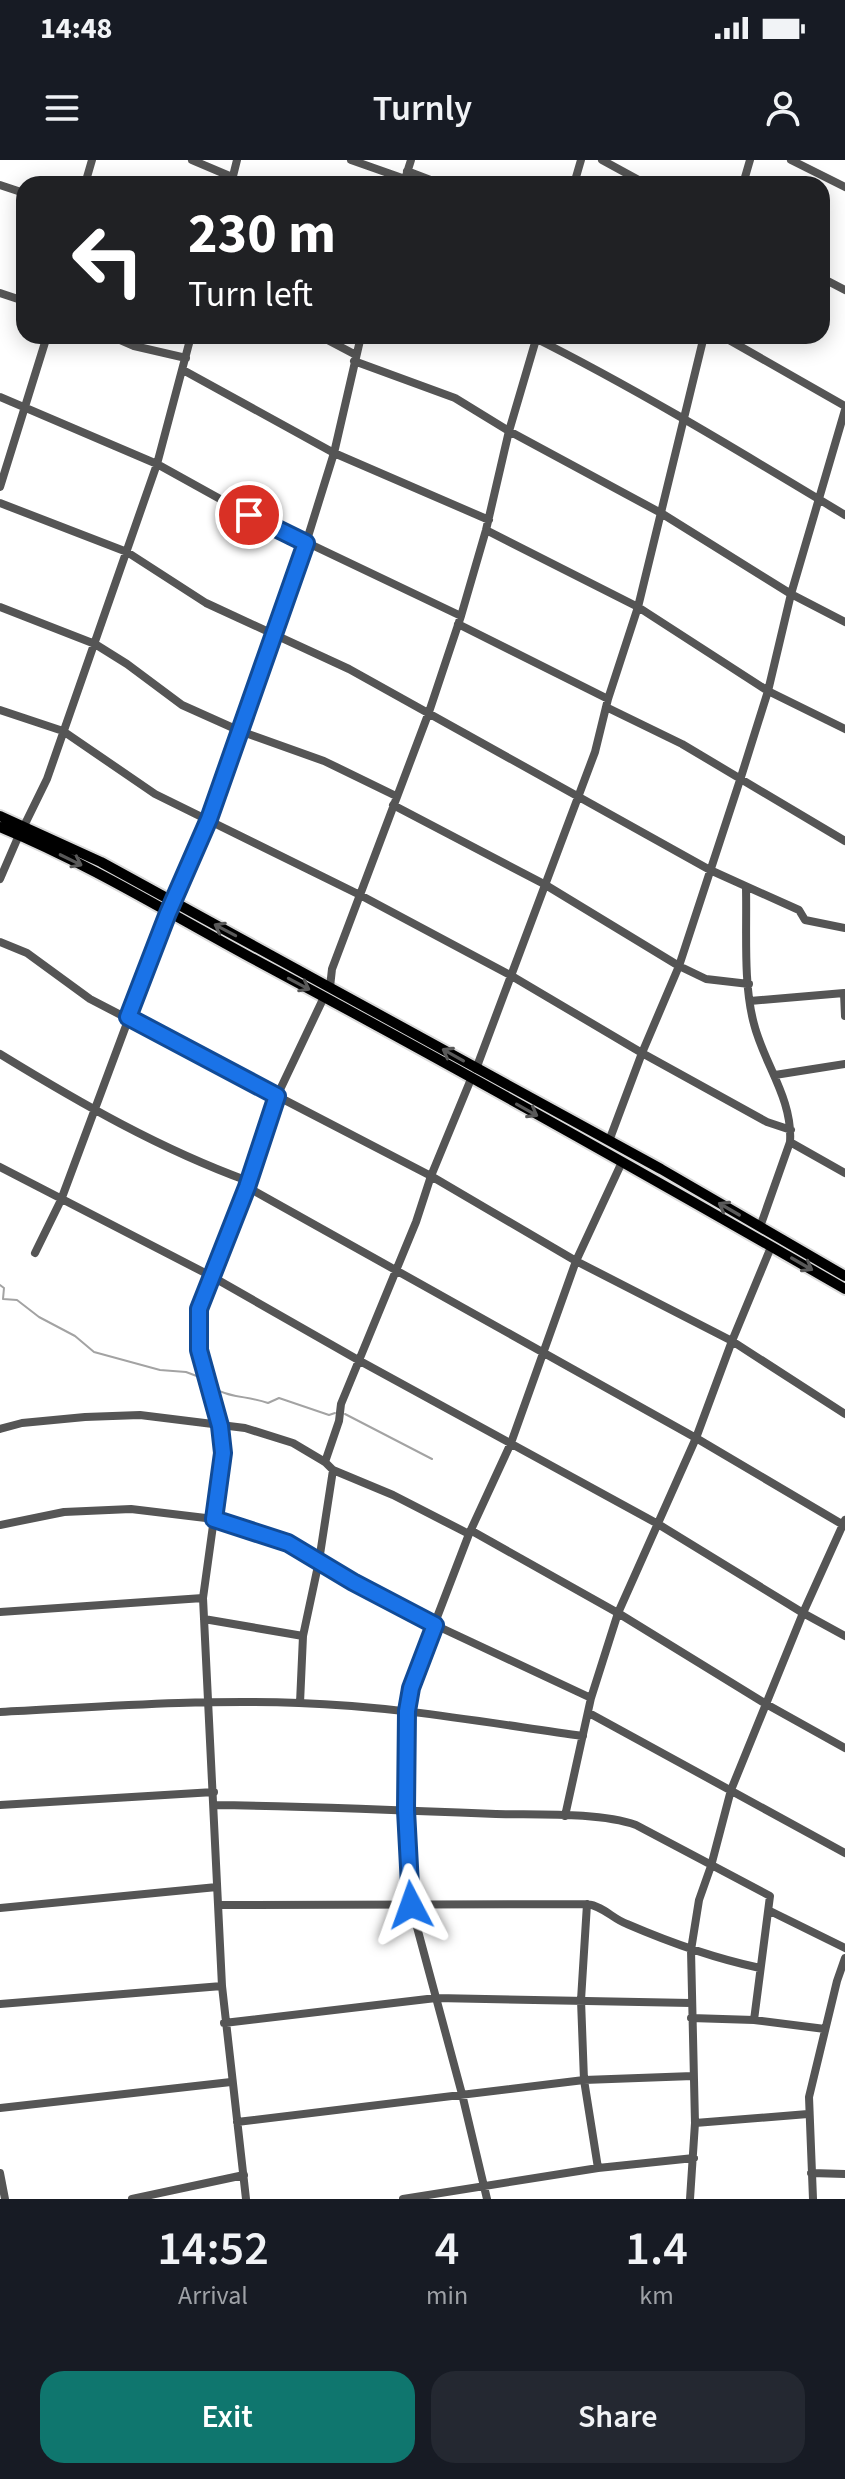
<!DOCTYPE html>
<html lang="en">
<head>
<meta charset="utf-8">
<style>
  body { margin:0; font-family:"Source Sans 3",sans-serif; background:#242831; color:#f1f3f6; height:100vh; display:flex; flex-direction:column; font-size:30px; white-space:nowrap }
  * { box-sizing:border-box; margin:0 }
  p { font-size:26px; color:#9ea1a6 }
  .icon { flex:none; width:44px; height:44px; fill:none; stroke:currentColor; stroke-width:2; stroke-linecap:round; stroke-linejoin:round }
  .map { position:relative; height:2039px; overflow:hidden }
  .side { display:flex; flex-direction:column; background:#171b24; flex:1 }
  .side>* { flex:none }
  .top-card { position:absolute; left:16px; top:16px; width:814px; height:168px; border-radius:24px; box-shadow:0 4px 20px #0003; background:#202124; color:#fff; overflow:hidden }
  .pin { position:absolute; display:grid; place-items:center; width:68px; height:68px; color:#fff; margin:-34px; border:4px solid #fff; border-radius:50%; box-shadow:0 2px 8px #0007 }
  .me { position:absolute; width:88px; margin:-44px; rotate:356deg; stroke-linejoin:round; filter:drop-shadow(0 0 6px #0008) }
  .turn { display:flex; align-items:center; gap:28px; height:168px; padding:0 40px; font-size:36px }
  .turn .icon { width:104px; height:104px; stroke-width:2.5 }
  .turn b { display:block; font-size:56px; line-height:68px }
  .eta { display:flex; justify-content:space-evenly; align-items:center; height:136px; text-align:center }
  .eta b { font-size:48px; font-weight:600; line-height:56px }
  .primary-button { display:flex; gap:16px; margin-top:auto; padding:16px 40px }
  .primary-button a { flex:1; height:92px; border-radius:24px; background:#0f766e; color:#fff; font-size:32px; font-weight:600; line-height:92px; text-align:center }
  .primary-button a+a { background:#242831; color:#f1f3f6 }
  .status { display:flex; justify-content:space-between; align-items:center; height:56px; padding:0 40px; background:#171b24; direction:ltr }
  .status svg { height:22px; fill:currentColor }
  header { display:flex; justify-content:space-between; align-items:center; height:104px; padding:0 40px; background:#171b24; font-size:36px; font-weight:600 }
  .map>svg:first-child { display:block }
</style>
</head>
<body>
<div class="status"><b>14:48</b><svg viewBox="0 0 49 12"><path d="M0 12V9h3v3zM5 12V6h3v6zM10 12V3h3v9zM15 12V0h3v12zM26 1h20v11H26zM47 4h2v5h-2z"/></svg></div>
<header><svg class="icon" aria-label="menu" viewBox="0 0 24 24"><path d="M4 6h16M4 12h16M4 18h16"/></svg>Turnly<svg class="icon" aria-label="person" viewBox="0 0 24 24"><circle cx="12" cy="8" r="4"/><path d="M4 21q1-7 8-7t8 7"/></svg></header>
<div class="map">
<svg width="845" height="2039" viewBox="0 0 845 2039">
  <rect width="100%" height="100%" fill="#fff"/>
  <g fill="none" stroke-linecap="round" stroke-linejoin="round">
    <path stroke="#a3a3a3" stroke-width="2" d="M0,1125L4,1128L3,1139L17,1140L39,1157L75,1176L94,1192L160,1210L186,1212L202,1218
      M213,1228C230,1238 249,1236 268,1243L279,1238L329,1255L335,1253
      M345,1254L432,1299"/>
    <g stroke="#dbdbdb" stroke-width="14">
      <path id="major" d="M0,656L101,702L661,1009L845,1116
        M0,667C95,706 183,762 274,810C466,913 656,1020 845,1129"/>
    </g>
    <path stroke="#555" stroke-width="8" d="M192,0L232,17
      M351,0L405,19
      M602,0L646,24
      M791,0L845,27
      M407,11L441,24
      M406,16L411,0
      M85,24L92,0
      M231,24L237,0
      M574,24L581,0
      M743,24L750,0
      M0,25L24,33
      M822,118L845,130
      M0,133L24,141
      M111,176L134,186L186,198
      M320,176L356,195
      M531,176C639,230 742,293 845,355
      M722,176L845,246
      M354,201L455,238L509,271L661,353L791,434L845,462
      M183,210L334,293L489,360
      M0,237L157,304L249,355L461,456
      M0,327L47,176
      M0,343L127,392L206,443L349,509L710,710L799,750L805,760L845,768
      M486,370L638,447L768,531L845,569
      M0,447L95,484L127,504L182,545L240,571L324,601L396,636
      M458,464L608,539
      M606,547L682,584L845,681
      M0,550L63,571L155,634L360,735L510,815L642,893L767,962L791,970
      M393,645L544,724L679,806L706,819L749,824
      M24,666L47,619L157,304L191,176
      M0,719L19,675
      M746,728C747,771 743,824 754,864C764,904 793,939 790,982L760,1067
      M0,782L27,793L90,839L431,1016L576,1101L732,1181L845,1254
      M330,827L332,809L429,552L461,456L486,370L509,271L537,176
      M750,841L844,833L845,856
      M0,894C80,943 160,989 248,1021
      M476,909L595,592L608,539L638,447L704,176
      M775,915L845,904
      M609,981L642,893L679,806L741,617L768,531L791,434L845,250
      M790,982L845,1013
      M0,1007L211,1116L360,1201L658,1364L803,1453L845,1476
      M247,1027L696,1278L845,1366
      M35,1093L61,1040L168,753L209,659L306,383L334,293L361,176
      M0,1269L22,1263L85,1257L140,1255L245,1268L293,1283L325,1302L333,1310L393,1335L469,1374
      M325,1302L339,1261L341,1244L416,1062L431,1016L471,919
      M0,1365L64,1352L131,1349L214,1359L288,1383L353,1422L435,1465L591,1538
      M472,1371L618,1453L766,1544L845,1588
      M0,1452L203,1438
      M204,1459L303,1476
      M300,1543L303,1476L319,1401L333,1310
      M0,1552C99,1547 199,1539 299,1543C394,1546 489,1563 583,1576
      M589,1553L845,1693
      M0,1645L214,1632
      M214,1645C308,1646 402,1650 496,1654C537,1655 599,1652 636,1665L770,1736L754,1860
      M565,1656L591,1538L618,1453L696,1278L732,1181L771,1087
      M587,1744L581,1840L584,1920L598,2008
      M218,1745L587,1744C603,1746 613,1759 627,1764C671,1783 713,1798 760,1808
      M0,1748L217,1727
      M770,1751L845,1788
      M0,1844L222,1826
      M691,1858L754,1860L825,1869
      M224,1863L436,1838L691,1843
      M0,1948L231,1922
      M237,1962L584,1920L693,1916
      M695,1963L808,1954
      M0,2013L5,2039
      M811,2013L845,2014
      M132,2039L244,2015
      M246,2039L222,1826L203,1438L223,1293L220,1266L204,1212L197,1171L199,1149L247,1027L277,936L324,837
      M403,2039L598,2008L694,1998
      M487,2039L462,1934L411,1745L406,1650L407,1551L421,1499L469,1374L511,1283L576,1101L622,1002
      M690,2039L695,1963L691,1790L699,1740L711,1706L731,1630L803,1453L845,1360
      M813,2039L809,1937L837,1821L845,1798"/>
    <use href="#major" stroke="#000" stroke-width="10"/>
  </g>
  <defs><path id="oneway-shaft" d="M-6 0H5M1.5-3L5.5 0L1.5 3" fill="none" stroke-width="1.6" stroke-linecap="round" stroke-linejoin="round" transform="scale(2)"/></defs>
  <g stroke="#595959">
    <use href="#oneway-shaft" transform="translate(71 700) rotate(26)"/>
    <use href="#oneway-shaft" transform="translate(225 770) rotate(-152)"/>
    <use href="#oneway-shaft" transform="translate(299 824) rotate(28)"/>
    <use href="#oneway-shaft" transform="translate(453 895) rotate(-151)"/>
    <use href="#oneway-shaft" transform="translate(527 950) rotate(29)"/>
    <use href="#oneway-shaft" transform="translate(729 1049) rotate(-150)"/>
    <use href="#oneway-shaft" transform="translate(802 1104) rotate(30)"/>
  </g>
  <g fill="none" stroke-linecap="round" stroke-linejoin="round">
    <g stroke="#114b97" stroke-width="20">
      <path id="route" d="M249,355L306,383L209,659L168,753L128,857L277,936L247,1027L199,1149V1190L220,1266L223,1293L214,1359L288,1383L353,1422L435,1465L411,1528L407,1551L406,1650L411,1745"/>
    </g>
    <use href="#route" stroke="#1a73e8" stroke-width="14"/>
  </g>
</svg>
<div class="pin" style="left:249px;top:355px;background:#d93025"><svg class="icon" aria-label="arrive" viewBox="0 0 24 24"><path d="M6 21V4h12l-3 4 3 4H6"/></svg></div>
<svg class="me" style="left:411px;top:1745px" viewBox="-20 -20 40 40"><path d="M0-17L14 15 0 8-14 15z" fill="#1a73e8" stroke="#fff" stroke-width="4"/></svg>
<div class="top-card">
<div class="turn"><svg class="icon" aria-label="left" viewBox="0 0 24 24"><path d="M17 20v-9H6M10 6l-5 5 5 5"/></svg><div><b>230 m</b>Turn left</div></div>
</div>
</div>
<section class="side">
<div class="eta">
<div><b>14:52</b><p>Arrival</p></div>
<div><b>4</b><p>min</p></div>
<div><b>1.4</b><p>km</p></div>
</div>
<div class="primary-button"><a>Exit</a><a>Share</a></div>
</section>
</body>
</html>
